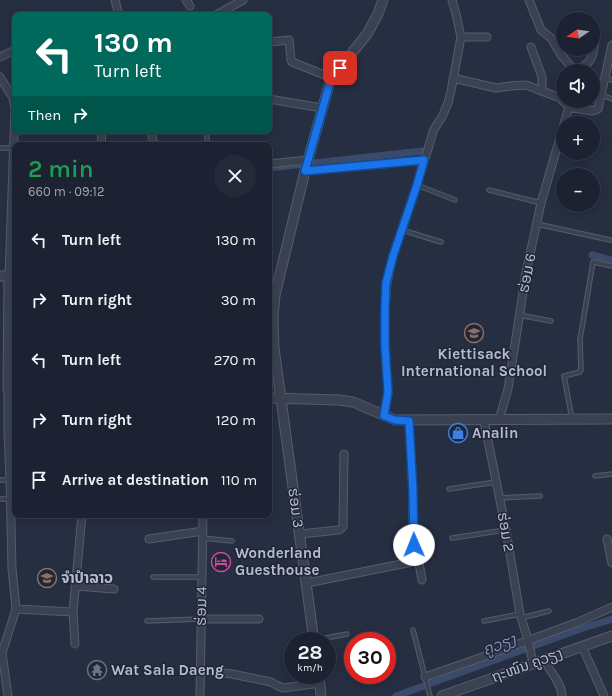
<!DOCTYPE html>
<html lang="en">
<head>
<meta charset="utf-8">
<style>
  body { margin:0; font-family:Karla,"Noto Sans Lao",sans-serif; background:#252a3a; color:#f1f3f6; height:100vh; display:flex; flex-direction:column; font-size:15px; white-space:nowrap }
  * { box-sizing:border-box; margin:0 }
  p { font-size:13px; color:#a0a4ac }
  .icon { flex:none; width:22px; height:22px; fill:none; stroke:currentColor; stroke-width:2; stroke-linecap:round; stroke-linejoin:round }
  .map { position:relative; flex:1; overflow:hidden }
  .drawer { position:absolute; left:12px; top:142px; width:260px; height:376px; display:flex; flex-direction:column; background:#1c2232; border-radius:8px; box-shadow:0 2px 10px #0003,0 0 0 1px #3a3f4d }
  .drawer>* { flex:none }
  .guide { position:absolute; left:12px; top:12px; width:260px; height:122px; border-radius:8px; box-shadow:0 2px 10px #0003,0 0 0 1px #3a3f4d; background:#00695c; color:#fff; overflow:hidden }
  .needle { width:26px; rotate:257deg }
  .controls { position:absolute; left:556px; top:12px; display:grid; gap:8px }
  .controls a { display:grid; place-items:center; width:44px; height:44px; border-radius:50%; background:#1c2232; box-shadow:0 2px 10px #0003,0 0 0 1px #3a3f4d; font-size:20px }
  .speed { position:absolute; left:284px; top:632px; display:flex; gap:8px; font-size:20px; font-weight:700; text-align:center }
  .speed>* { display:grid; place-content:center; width:52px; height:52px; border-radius:50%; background:#1c2232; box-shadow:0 2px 10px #0003,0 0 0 1px #3a3f4d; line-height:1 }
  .speed small { font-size:10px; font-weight:400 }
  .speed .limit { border:6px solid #d22; background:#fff; color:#111 }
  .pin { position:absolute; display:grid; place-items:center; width:34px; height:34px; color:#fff; margin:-17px; border-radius:8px; box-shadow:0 2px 6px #0006 }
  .me { position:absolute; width:44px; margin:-22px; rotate:359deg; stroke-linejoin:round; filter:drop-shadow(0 0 3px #0008) }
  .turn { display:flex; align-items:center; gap:14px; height:84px; padding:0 16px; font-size:18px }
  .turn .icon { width:52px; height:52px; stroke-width:2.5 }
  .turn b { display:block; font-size:28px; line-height:34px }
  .then { display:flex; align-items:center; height:38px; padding:0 16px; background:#0003; gap:8px; font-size:15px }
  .round { display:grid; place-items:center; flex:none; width:42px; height:42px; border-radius:21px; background:#252a3a }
  .head { display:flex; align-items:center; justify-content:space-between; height:68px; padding:0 16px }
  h1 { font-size:24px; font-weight:600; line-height:30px; color:#1e9e55 }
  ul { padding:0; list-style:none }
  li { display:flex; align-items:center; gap:12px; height:60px; padding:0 16px }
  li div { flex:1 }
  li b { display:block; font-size:15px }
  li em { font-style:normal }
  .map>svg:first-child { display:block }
</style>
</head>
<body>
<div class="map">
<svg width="612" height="696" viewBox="0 0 612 696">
  <rect width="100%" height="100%" fill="#262e42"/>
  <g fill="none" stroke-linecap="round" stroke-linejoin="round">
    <path stroke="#3b4a6b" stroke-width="7" d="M269,168L422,151
      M592,255L612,260
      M396,696L580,629L612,619"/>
    <g stroke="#555c6c" stroke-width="5.5">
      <path id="service" d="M605,78L612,80
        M602,95L612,99
        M206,131L208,145
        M0,148H13
        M417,185L455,200
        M489,190L541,203
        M537,224L610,240
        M402,230L441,242
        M519,315L551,321
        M572,419L564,376L580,372L581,370L580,339L593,262L612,266
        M595,476L612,474
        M0,480H10
        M449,489L496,482
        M499,498L540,496
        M0,499H10
        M202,538L232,541
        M452,538L506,530
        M153,577H202
        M521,618L549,611
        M147,621L201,619
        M484,621L520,614
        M413,630L430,696
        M315,640L347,634"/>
    </g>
    <g stroke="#555c6c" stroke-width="9">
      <path id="minor" d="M115,0L119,15
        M186,0L190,6
        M529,0L541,30L551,38L561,55L575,71
        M216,15L243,0
        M461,37H487
        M269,42L289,40L291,60L292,62L332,78
        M531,47L542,77V91
        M0,57L15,50
        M575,71C592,63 593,58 595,41
        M0,77L13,98L15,108L9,276
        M453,78L496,88L511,86L526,85L560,98L569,107L571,101
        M269,99L322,108
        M564,123L569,107L592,111L598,109L612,45
        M151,131L154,145
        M101,145L102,131
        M269,164L308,160
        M305,171L424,160
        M8,390V433L10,480L12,568L16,609L2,653L8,696
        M384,416L388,392L385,346V309L387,283L393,256L417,185L434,129L442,117L448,103L451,91L461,37L456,14L452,0
        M499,420L508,389L526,273L541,203L563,127
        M484,421L506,530L520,614L528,640L533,663
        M300,534L339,530L343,527L344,454
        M149,539L203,531
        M607,539L612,563
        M414,558L419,563L422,580
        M307,583L412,562L413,561V492L409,421
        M76,586L114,589
        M16,609L73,612
        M201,619H259
        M75,644L73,612L82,515
        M582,646L604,696
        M544,659C549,671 562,683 562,696
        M199,670L232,674L271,682L276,685L283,688L320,683
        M425,677L474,660L576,623L612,607
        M200,696L203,515"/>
    </g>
    <g stroke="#555c6c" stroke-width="11">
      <path id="tertiary" d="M0,276H9L8,390H15
        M269,398L339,400L353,402L395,420L612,419
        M314,641L274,348L273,318L275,295L305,171L329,85L332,78L367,34L378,14L383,0
        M319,675L321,696
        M442,696L612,636"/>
    </g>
    <use href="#service" stroke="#3a4151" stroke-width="3.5"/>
    <use href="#minor" stroke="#3a4151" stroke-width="7"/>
    <use href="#tertiary" stroke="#3a4151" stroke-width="9"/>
  </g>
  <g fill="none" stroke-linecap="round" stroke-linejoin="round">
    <g stroke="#114b97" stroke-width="10">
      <path id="route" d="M340,68L332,78L329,86L305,171L424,160L417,185L393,256L386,283L385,309V346L388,392L384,416L395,420L409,421L413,492L414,545"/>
    </g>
    <use href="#route" stroke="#1a73e8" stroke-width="7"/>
  </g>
  <defs>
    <g id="school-ring" transform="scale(1)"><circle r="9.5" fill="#1f2637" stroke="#8d6e63" stroke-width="1.5"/><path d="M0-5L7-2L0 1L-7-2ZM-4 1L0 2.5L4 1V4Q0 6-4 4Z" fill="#8d6e63"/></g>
    <g id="shop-ring" transform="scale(1)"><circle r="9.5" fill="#1f2637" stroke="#3f7fe0" stroke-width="1.5"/><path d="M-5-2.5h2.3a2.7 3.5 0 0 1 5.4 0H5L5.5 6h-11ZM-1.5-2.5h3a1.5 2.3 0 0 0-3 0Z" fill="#3f7fe0"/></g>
    <g id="hotel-ring" transform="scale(1)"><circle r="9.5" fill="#1f2637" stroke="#d1479c" stroke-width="1.5"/><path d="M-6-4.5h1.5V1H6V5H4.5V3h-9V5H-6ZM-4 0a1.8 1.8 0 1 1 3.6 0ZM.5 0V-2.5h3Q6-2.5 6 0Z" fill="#d1479c"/></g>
    <g id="temple-ring" transform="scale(1)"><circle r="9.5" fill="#1f2637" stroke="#6b7280" stroke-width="1.5"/><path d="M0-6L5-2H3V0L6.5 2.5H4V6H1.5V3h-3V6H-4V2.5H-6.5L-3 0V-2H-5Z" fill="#6b7280"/></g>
  </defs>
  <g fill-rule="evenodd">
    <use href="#school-ring" x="474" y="333"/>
    <use href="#shop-ring" x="458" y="433"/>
    <use href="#hotel-ring" x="221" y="562"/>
    <use href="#school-ring" x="47" y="578"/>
    <use href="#temple-ring" x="97" y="670"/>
  </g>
  <g text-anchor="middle" stroke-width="3" stroke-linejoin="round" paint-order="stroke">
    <g font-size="15" fill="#b7bccc" stroke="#1f2637">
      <text transform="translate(527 273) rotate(-79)" y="5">ຮ່ອມ 6</text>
      <text transform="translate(296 508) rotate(82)" y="5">ຮ່ອມ 3</text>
      <text transform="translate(506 532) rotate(80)" y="5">ຮ່ອມ 2</text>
      <text transform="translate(201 606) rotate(-89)" y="5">ຮ່ອມ 4</text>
      <text transform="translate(527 665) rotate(-20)" y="5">ຖະໜົນ ຄູວຽງ</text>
    </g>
    <g font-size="15" font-weight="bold" fill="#b7bccc" stroke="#1f2637" text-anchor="start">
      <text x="474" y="359" text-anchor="middle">Kiettisack<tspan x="474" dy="17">International School</tspan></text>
      <text x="472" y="438">Analin</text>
      <text x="235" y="558">Wonderland<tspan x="235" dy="17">Guesthouse</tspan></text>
      <text x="61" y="583">ຈຳປຳລາວ</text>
      <text x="111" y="675">Wat Sala Daeng</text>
    </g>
    <g font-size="16" font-style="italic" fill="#7e8eb3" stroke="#1f2637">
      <text transform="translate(499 644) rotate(-20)" y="6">ຄູວຽງ</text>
    </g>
  </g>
</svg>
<div class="controls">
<a><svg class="needle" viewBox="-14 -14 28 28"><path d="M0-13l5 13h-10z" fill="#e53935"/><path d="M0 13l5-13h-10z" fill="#a0a4ac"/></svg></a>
<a><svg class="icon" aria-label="sound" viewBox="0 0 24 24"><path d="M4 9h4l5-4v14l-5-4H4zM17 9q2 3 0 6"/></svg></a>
<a>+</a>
<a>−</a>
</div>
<div class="speed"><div>28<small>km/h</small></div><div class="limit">30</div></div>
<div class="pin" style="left:340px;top:68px;background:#d93025"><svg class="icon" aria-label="arrive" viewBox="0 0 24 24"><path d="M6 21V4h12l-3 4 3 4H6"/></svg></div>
<svg class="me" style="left:414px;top:545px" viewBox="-20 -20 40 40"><circle r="19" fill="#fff"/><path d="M0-13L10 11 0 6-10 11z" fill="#1a73e8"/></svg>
<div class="guide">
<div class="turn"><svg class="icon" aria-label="left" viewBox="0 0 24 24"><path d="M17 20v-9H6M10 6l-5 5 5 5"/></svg><div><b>130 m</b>Turn left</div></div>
<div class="then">Then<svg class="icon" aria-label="right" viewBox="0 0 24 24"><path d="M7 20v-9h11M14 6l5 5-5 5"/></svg></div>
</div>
<section class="drawer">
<div class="head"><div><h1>2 min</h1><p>660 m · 09:12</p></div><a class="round"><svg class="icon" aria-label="close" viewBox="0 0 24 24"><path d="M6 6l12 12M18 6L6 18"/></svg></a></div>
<ul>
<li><svg class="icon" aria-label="left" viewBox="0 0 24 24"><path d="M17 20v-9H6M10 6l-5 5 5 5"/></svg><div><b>Turn left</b></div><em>130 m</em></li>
<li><svg class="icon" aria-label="right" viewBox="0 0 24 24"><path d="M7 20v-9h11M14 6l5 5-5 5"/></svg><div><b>Turn right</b></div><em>30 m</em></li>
<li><svg class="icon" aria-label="left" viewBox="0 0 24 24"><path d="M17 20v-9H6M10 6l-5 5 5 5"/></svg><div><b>Turn left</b></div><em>270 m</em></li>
<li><svg class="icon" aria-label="right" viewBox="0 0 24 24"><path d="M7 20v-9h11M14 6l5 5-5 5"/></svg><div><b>Turn right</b></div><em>120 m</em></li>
<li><svg class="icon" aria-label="arrive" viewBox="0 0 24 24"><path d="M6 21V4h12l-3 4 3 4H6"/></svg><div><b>Arrive at destination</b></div><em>110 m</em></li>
</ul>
</section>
</div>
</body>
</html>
